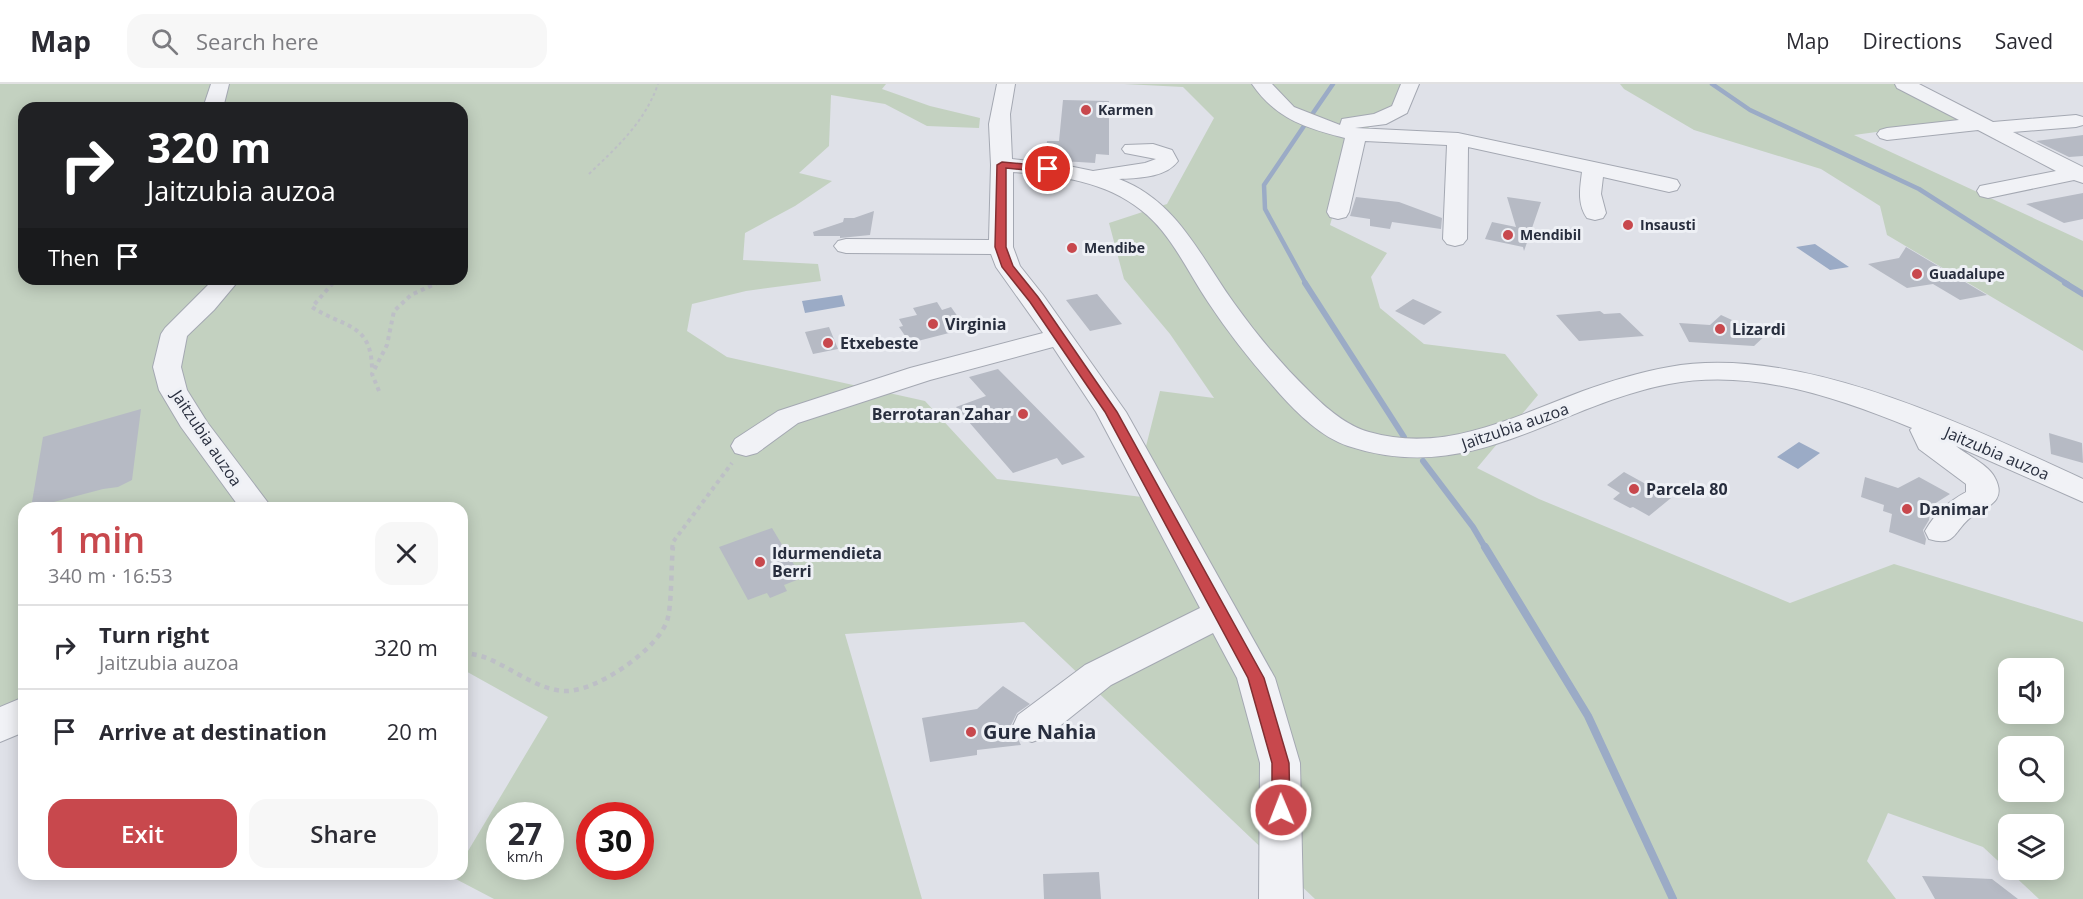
<!DOCTYPE html>
<html lang="en">
<head>
<meta charset="utf-8">
<style>
  body { margin:0; font-family:"Open Sans",sans-serif; background:#f7f7f7; color:#2b2b33; height:100vh; display:flex; flex-direction:column; font-size:22px; white-space:nowrap }
  * { box-sizing:border-box; margin:0 }
  p { font-size:20px; color:#7c7c81 }
  .icon { flex:none; width:33px; height:33px; fill:none; stroke:currentColor; stroke-width:2; stroke-linecap:round; stroke-linejoin:round }
  .map { position:relative; flex:1; overflow:hidden }
  .drawer { position:absolute; left:18px; top:418px; width:450px; height:378px; display:flex; flex-direction:column; background:#fff; border-radius:18px; box-shadow:0 3px 15px #0003 }
  .drawer>* { flex:none }
  .guide { position:absolute; left:18px; top:18px; width:450px; height:183px; border-radius:18px; box-shadow:0 3px 15px #0003; background:#202124; color:#fff; overflow:hidden }
  .controls { position:absolute; left:1998px; top:574px; display:grid; gap:12px }
  .controls a { display:grid; place-items:center; width:66px; height:66px; border-radius:12px; background:#fff; box-shadow:0 3px 15px #0003; font-size:30px }
  .speed { position:absolute; left:486px; top:718px; display:flex; gap:12px; font-size:30px; font-weight:700; text-align:center }
  .speed>* { display:grid; place-content:center; width:78px; height:78px; border-radius:50%; background:#fff; box-shadow:0 3px 15px #0003; line-height:1 }
  .speed small { font-size:15px; font-weight:400 }
  .speed .limit { border:9px solid #d22; background:#fff; color:#111 }
  .pin { position:absolute; display:grid; place-items:center; width:51px; height:51px; color:#fff; margin:-26px; border:3px solid #fff; border-radius:50%; box-shadow:0 2px 6px #0007 }
  .me { position:absolute; width:66px; margin:-33px; rotate:359deg; stroke-linejoin:round; filter:drop-shadow(0 0 4px #0008) }
  .turn { display:flex; align-items:center; gap:21px; height:126px; padding:0 30px; font-size:27px }
  .turn .icon { width:78px; height:78px; stroke-width:2.5 }
  .turn b { display:block; font-size:42px; line-height:51px }
  .then { display:flex; align-items:center; height:57px; padding:0 30px; background:#0003; gap:12px; font-size:22px }
  .round { display:grid; place-items:center; flex:none; width:63px; height:63px; border-radius:18px; background:#f7f7f7 }
  .head { display:flex; align-items:center; justify-content:space-between; height:102px; padding:0 30px }
  h1 { font-size:36px; font-weight:600; line-height:45px; color:#c8484d }
  .cta { display:flex; gap:12px; margin-top:auto; padding:12px 30px }
  .cta a { flex:1; height:69px; border-radius:18px; background:#c8484d; color:#fff; font-size:24px; font-weight:600; line-height:69px; text-align:center }
  .cta a+a { background:#f7f7f7; color:#2b2b33 }
  ul { padding:0; list-style:none }
  li { display:flex; align-items:center; gap:18px; height:84px; padding:0 30px; border-top:2px solid #e1e1e2 }
  li div { flex:1 }
  li b { display:block; font-size:22px }
  li em { font-style:normal }
  header { display:flex; align-items:center; gap:36px; box-sizing:border-box; height:84px; padding:0 30px; background:#fff; border-bottom:2px solid #e1e1e2 }
  header strong { font-size:28px }
  nav { display:flex; gap:33px; margin-inline-start:auto; font-size:21px }
  .search { width:420px; height:54px; background:#f7f7f7; display:flex; align-items:center; gap:15px; box-sizing:border-box; padding:0 21px; border-radius:18px; color:#7c7c81; font-size:22px }
  .map>svg:first-child { display:block }
</style>
</head>
<body>
<header>
<strong>Map</strong>
<div class="search"><svg class="icon" aria-label="search" viewBox="0 0 24 24"><circle cx="10" cy="10" r="6"/><path d="M15 15l6 6"/></svg>Search here</div>
<nav><a>Map</a><a>Directions</a><a>Saved</a></nav>
</header>
<div class="map">
<svg width="2083" height="815" viewBox="0 0 2083 815">
  <rect width="100%" height="100%" fill="#dfe1e8"/>
  <path fill="#c3d1c0" fill-rule="evenodd" d="M0,0H886L882,5L930,22L980,34L979,44L927,42L885,20L831,11L829,62L799,89L832,97L795,122L745,149L743,176L818,180L821,197L746,207L692,220L687,247L727,273L925,317L997,395L1158,415L1141,382L1160,307L1214,314L1170,250L1124,195L1109,139L1167,120L1214,34L1183,3L1124,0H1409L1400,25L1356,51L1330,141L1387,169L1371,193L1380,224L1424,260L1505,270L1538,311L1477,384L1539,415L1790,519L1894,480L2083,538V815H2039L1983,763L1888,729L1867,777L1896,815H1315L1024,538L845,550L922,815H494L452,793L454,791L462,790V777L548,633L462,585V424H24V643L0,657ZM24,24H462V195H24ZM2008,585H2054V630H2008ZM2008,663H2054V708H2008ZM500,732H550V783H500ZM590,732H640V783H590ZM2008,741H2054V786H2008Z
    M1620,0H1895L1959,37L1854,51L2083,157V267L1887,151L1880,122L1821,85L1694,46L1624,5Z"/>
  <path fill="#9babc6" d="M1815,160L1849,183L1830,186L1796,163Z
    M842,211L845,222L805,229L802,217Z
    M1799,358L1820,369L1798,385L1777,373Z"/>
  <g fill="none" stroke-linecap="round" stroke-linejoin="round">
    <path stroke="#9babc6" stroke-width="4.5" d="M1712,0L1750,26L1919,105L2068,200
      M1311,32L1333,0
      M1304,42L1264,101L1265,125L1306,200"/>
    <path stroke="#9babc6" stroke-width="6" d="M1305,199L1404,353
      M2065,199L2083,210
      M1423,377L1473,443L1486,465"/>
    <path stroke="#9babc6" stroke-width="8" d="M1485,463L1588,632L1673,815"/>
  </g>
  <path fill="#b6bac4" d="M1063,16L1109,17V71L1096,70L1095,79L1045,76L1047,57H1059Z
    M2083,51V72L2069,73L2036,57Z
    M2083,109V135L2064,139L2026,120Z
    M1356,113L1399,118L1442,134L1441,145L1392,138L1390,145L1370,142V135L1350,132Z
    M1507,113L1541,118L1524,167L1523,163L1485,155L1492,138L1516,143Z
    M874,127L870,151L840,154V152H814L813,148L843,138L844,134H854Z
    M1906,163L1987,211L1960,216L1933,200L1907,204L1868,180L1899,174Z
    M1097,210L1122,240L1090,247L1066,216Z
    M1413,215L1442,228L1424,241L1395,227Z
    M937,218L942,226L951,223L963,240L945,244L949,249L910,259L899,243L903,242L899,235L917,231L913,224Z
    M1600,227L1604,230L1620,229L1644,252L1579,257L1556,231Z
    M1721,231L1732,236L1768,249L1754,262L1689,258L1679,239L1710,241Z
    M829,243L838,265L813,270L805,248Z
    M998,285L1085,373L1062,381L1057,374L1013,389L956,323L986,312L969,293Z
    M141,325L132,396L118,403L103,405L31,424L43,353Z
    M2049,349L2082,359L2083,379L2051,370Z
    M1624,388L1671,414L1649,432L1633,423L1630,424L1613,415L1620,409L1607,401Z
    M1865,393L1898,404L1919,393L1950,410L1931,422L1929,436L1923,446L1926,455L1925,461L1889,448L1892,430L1883,427L1884,421L1861,413Z
    M772,444L802,494L784,501L787,507L770,514L767,509L748,516L719,463Z
    M1003,602L1030,620L1017,629L1011,641L1021,661L977,666V671L930,678L922,634L977,625Z
    M1099,788L1101,815H1044L1043,790Z
    M1922,792L1992,795L2018,815H1935Z"/>
  <g fill="none" stroke-linecap="round" stroke-linejoin="round">
    <g stroke="#a4a8b2" stroke-width="2">
      <path id="minor" d="M211,0H229L223,24H203Z
        M997,0H1015L1010,30L1012,75L1059,80L1093,87L1145,79L1156,75L1125,69L1122,65L1125,61L1153,60L1172,66L1178,77C1166,94 1137,94 1119,95C1177,117 1200,172 1234,219C1256,250 1282,281 1310,308C1326,324 1347,342 1369,348C1445,370 1513,333 1583,307C1611,297 1640,288 1669,283C1798,259 1967,342 2083,395V418L1956,362C1967,371 1989,381 1995,394C2008,419 1984,423 1970,434C1953,448 1956,463 1929,455L1925,447C1935,429 1948,418 1966,408V400L1919,365L1910,346L1912,344C1836,313 1752,284 1669,300C1554,322 1473,403 1348,362C1321,353 1298,330 1279,309C1253,280 1229,250 1208,218C1187,187 1171,149 1141,126C1105,97 1057,91 1013,88V163L1020,182L1043,211L1126,328L1275,594L1300,679L1303,815H1259L1260,679L1237,594L1213,549L1111,601L1046,653L1032,658L1018,653L1013,642L1018,631L1085,581L1200,524L1096,328L1053,263L930,296L798,339L757,369L746,372L735,369L731,362L735,355L778,327L910,284L1043,249L996,183L991,170L846,169L838,167L834,162L838,157L846,155L989,156L991,81L989,40Z
        M1252,0H1272L1294,23L1340,41L1342,35L1374,30L1392,22L1401,0H1419L1407,29L1386,40L1355,44L1458,49L1669,94L1677,96L1680,101L1677,106L1669,108L1603,93L1601,110L1606,129L1603,134L1595,136L1587,134C1577,120 1580,104 1582,88L1468,63L1467,155L1463,160L1455,162L1447,160L1443,155L1447,61L1365,57L1349,128L1346,133L1338,135L1330,133L1327,128L1345,54C1306,44 1276,35 1252,0Z
        M1895,0H1919L1993,38L2076,31L2083,33V41L2076,43L2013,48L2083,83V99L2074,96L1988,114L1980,112L1977,107L1980,102L2056,87L1978,46L1887,56L1880,54L1877,50L1880,46L1887,44L1959,36L1897,4Z
        M214,195H240L214,226L187,252L181,283L187,306L207,338L272,424H240L181,343L159,306L153,283L161,250L165,244Z
        M24,613V648L0,658V623Z"/>
    </g>
    <path stroke="#bdbfc6" stroke-width="2" stroke-dasharray="3 3" stroke-linecap="butt" d="M589,90C617,63 645,38 658,0
      M332,200L336,195
      M433,200L440,197"/>
    <path stroke="#bdbfc6" stroke-width="4" stroke-dasharray="4 4" stroke-linecap="butt" d="M333,199L312,223C343,244 372,238 372,286
      M379,307L372,290L387,261L394,227L411,211L437,199
      M672,465L673,458L732,379"/>
    <path stroke="#bdbfc6" stroke-width="4.5" stroke-dasharray="5 5" stroke-linecap="butt" d="M462,568C471,570 480,571 489,575C513,585 538,606 565,607C596,608 657,566 667,537C672,523 671,480 673,463"/>
    <use href="#minor" fill="#f1f2f6" fill-rule="evenodd"/>
  </g>
  <path fill="#c8484d" stroke="#822f32" stroke-width="1.5" d="M1002,78L1048,82L1053,85L1048,88L1006,84V163L1013,182L1038,213L1117,328L1264,594L1289,679L1290,726L1287,731L1281,733L1275,731L1272,726V679L1248,594L1105,328L1030,218L1002,183L995,163L997,81Z"/>
  <g fill="#c8484d" stroke="#eef0f5" stroke-width="2">
    <circle cx="1086" cy="26" r="6"/>
    <circle cx="1628" cy="141" r="6"/>
    <circle cx="1508" cy="151" r="6"/>
    <circle cx="1072" cy="164" r="6"/>
    <circle cx="1917" cy="190" r="6"/>
    <circle cx="933" cy="240" r="6"/>
    <circle cx="1720" cy="245" r="6"/>
    <circle cx="828" cy="259" r="6"/>
    <circle cx="1023" cy="330" r="6"/>
    <circle cx="1634" cy="405" r="6"/>
    <circle cx="1907" cy="425" r="6"/>
    <circle cx="760" cy="478" r="6"/>
    <circle cx="971" cy="648" r="6"/>
  </g>
  <g text-anchor="middle" stroke-width="6" stroke-linejoin="round" paint-order="stroke">
    <g font-size="14" font-weight="bold" fill="#282e3e" stroke="#eef0f5" text-anchor="start">
      <text x="1098" y="31">Karmen</text>
      <text x="1640" y="146">Insausti</text>
      <text x="1520" y="156">Mendibil</text>
      <text x="1084" y="169">Mendibe</text>
      <text x="1929" y="195">Guadalupe</text>
    </g>
    <g font-size="16" font-weight="bold" fill="#282e3e" stroke="#eef0f5" text-anchor="start">
      <text x="945" y="246">Virginia</text>
      <text x="1732" y="251">Lizardi</text>
      <text x="840" y="265">Etxebeste</text>
      <text x="1011" y="336" text-anchor="end">Berrotaran Zahar</text>
      <text x="1646" y="411">Parcela 80</text>
      <text x="1919" y="431">Danimar</text>
      <text x="772" y="475">Idurmendieta<tspan x="772" dy="18">Berri</tspan></text>
    </g>
    <g font-size="16" fill="#282e3e" stroke="#eef0f5">
      <text transform="translate(1515 342) rotate(-19)" y="6">Jaitzubia auzoa</text>
      <text transform="translate(207 354) rotate(56)" y="6">Jaitzubia auzoa</text>
      <text transform="translate(1997 369) rotate(23)" y="6">Jaitzubia auzoa</text>
    </g>
    <g font-size="20" font-weight="bold" fill="#282e3e" stroke="#eef0f5" text-anchor="start">
      <text x="983" y="655">Gure Nahia</text>
    </g>
  </g>
</svg>
<div class="controls">
<a><svg class="icon" aria-label="sound" viewBox="0 0 24 24"><path d="M4 9h4l5-4v14l-5-4H4zM17 9q2 3 0 6"/></svg></a>
<a><svg class="icon" aria-label="search" viewBox="0 0 24 24"><circle cx="10" cy="10" r="6"/><path d="M15 15l6 6"/></svg></a>
<a><svg class="icon" aria-label="layers" viewBox="0 0 24 24"><path d="M12 4l9 5-9 5-9-5zM3 14l9 5 9-5"/></svg></a>
</div>
<div class="speed"><div>27<small>km/h</small></div><div class="limit">30</div></div>
<div class="pin" style="left:1048px;top:85px;background:#d93025"><svg class="icon" aria-label="arrive" viewBox="0 0 24 24"><path d="M6 21V4h12l-3 4 3 4H6"/></svg></div>
<svg class="me" style="left:1281px;top:726px" viewBox="-20 -20 40 40"><circle r="17" fill="#c8484d" stroke="#fff" stroke-width="3"/><path d="M0-11L8 9 0 5-8 9z" fill="#fff"/></svg>
<div class="guide">
<div class="turn"><svg class="icon" aria-label="right" viewBox="0 0 24 24"><path d="M7 20v-9h11M14 6l5 5-5 5"/></svg><div><b>320 m</b>Jaitzubia auzoa</div></div>
<div class="then">Then<svg class="icon" aria-label="arrive" viewBox="0 0 24 24"><path d="M6 21V4h12l-3 4 3 4H6"/></svg></div>
</div>
<section class="drawer">
<div class="head"><div><h1>1 min</h1><p>340 m · 16:53</p></div><a class="round"><svg class="icon" aria-label="close" viewBox="0 0 24 24"><path d="M6 6l12 12M18 6L6 18"/></svg></a></div>
<ul>
<li><svg class="icon" aria-label="right" viewBox="0 0 24 24"><path d="M7 20v-9h11M14 6l5 5-5 5"/></svg><div><b>Turn right</b><p>Jaitzubia auzoa</p></div><em>320 m</em></li>
<li><svg class="icon" aria-label="arrive" viewBox="0 0 24 24"><path d="M6 21V4h12l-3 4 3 4H6"/></svg><div><b>Arrive at destination</b></div><em>20 m</em></li>
</ul>
<div class="cta"><a>Exit</a><a>Share</a></div>
</section>
</div>
</body>
</html>
